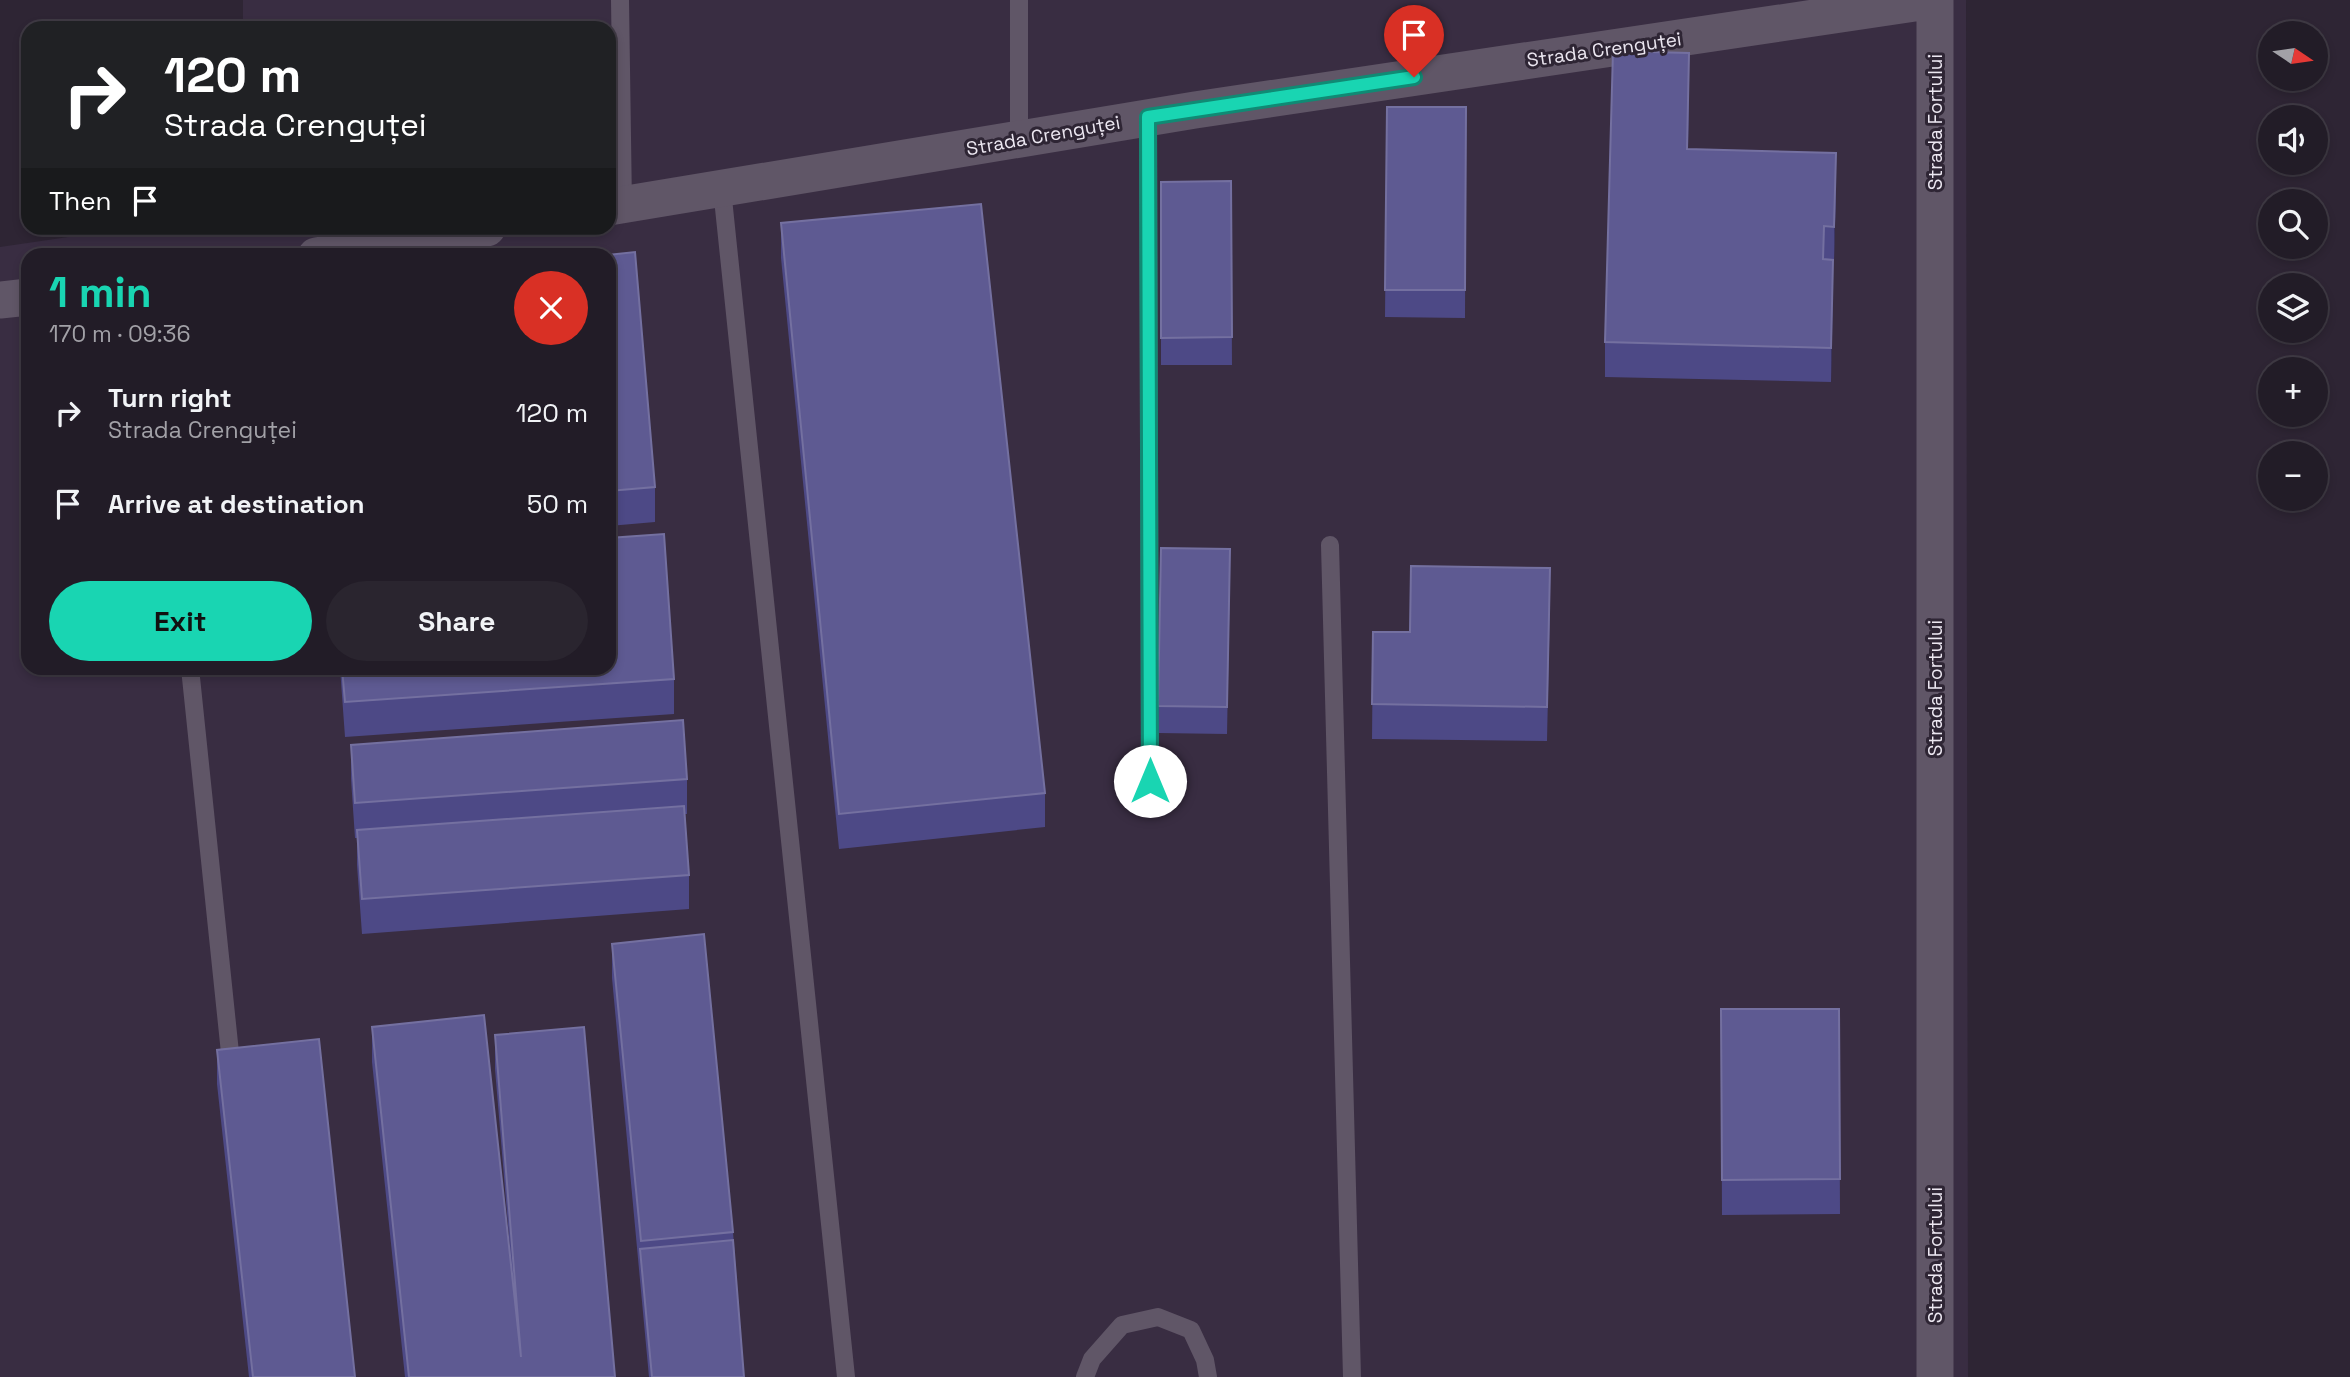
<!DOCTYPE html>
<html lang="en">
<head>
<meta charset="utf-8">
<style>
  body { margin:0; font-family:"Space Grotesk",sans-serif; background:#2a252f; color:#f1f3f6; height:100vh; display:flex; flex-direction:column; font-size:26px; white-space:nowrap }
  * { box-sizing:border-box; margin:0 }
  p { font-size:23px; color:#a2a1a7 }
  .icon { flex:none; width:38px; height:38px; fill:none; stroke:currentColor; stroke-width:2; stroke-linecap:round; stroke-linejoin:round }
  .map { position:relative; flex:1; overflow:hidden }
  .details { position:absolute; left:21px; top:248px; width:595px; height:427px; display:flex; flex-direction:column; background:#221c27; border-radius:21px; box-shadow:0 4px 10px #0003,0 0 0 2px #3f3a44 }
  .details>* { flex:none }
  .guide { position:absolute; left:21px; top:21px; width:595px; height:214px; border-radius:21px; box-shadow:0 4px 10px #0003,0 0 0 2px #3f3a44; background:#202124; color:#fff; overflow:hidden }
  .needle { width:46px; rotate:103deg }
  .controls { position:absolute; left:2258px; top:21px; display:grid; gap:14px }
  .controls a { display:grid; place-items:center; width:70px; height:70px; border-radius:50%; background:#221c27; box-shadow:0 4px 10px #0003,0 0 0 2px #3f3a44; font-size:35px }
  .pin { position:absolute; display:grid; place-items:center; width:60px; height:60px; color:#fff; margin:-72px -30px; border-radius:50% 50% 50% 0; rotate:-45deg; box-shadow:0 0 7px #0007 }
  .pin .icon { rotate:45deg }
  .me { position:absolute; width:77px; margin:-38px; rotate:0deg; stroke-linejoin:round; filter:drop-shadow(0 0 5px #0008) }
  .turn { display:flex; align-items:center; gap:24px; height:147px; padding:0 28px; font-size:32px }
  .turn .icon { width:91px; height:91px; stroke-width:2.5 }
  .turn b { display:block; font-size:49px; line-height:60px }
  .then { display:flex; align-items:center; height:66px; padding:0 28px; background:#0003; gap:14px; font-size:26px }
  .round { display:grid; place-items:center; flex:none; width:74px; height:74px; border-radius:37px; background:#2a252f }
  .headline { display:flex; align-items:center; justify-content:space-between; height:119px; padding:0 28px }
  h1 { font-size:42px; font-weight:600; line-height:52px; color:#19d5b2 }
  .button { display:flex; gap:14px; margin-top:auto; padding:14px 28px }
  .button a { flex:1; height:80px; border-radius:42px; background:#19d5b2; color:#111; font-size:28px; font-weight:600; line-height:80px; text-align:center }
  .button a+a { background:#2a252f; color:#f1f3f6 }
  ul { padding:0; list-style:none }
  li { display:flex; align-items:center; gap:21px; height:91px; padding:0 28px }
  li div { flex:1 }
  li b { display:block; font-size:26px }
  li em { font-style:normal }
  .map>svg:first-child { display:block }
</style>
</head>
<body>
<div class="map">
<svg width="2350" height="1377" viewBox="0 0 2350 1377">
  <rect width="100%" height="100%" fill="#2e2534"/>
  <path fill="#392d42" fill-rule="evenodd" d="M243,0H1966L1968,1377H0V247L130,228H609V28H243ZM28,256H609V668H28Z"/>
  <g fill="none" stroke-linecap="round" stroke-linejoin="round">
    <path stroke="#605667" stroke-width="18" d="M620,0L623,205
      M1019,0V139
      M1148,117L1150,781
      M722,189L846,1377
      M1330,545L1352,1377
      M190,668L232,1072
      M1085,1377L1092,1359L1122,1325L1158,1317L1191,1330L1205,1360L1208,1377"/>
    <path stroke="#605667" stroke-width="37" d="M609,207L1195,110L1935,0
      M316,256L487,228
      M0,300L28,297
      M1935,1377V0"/>
  </g>
  <path fill="#4d4986" d="M1689,88L1688,149L1836,187L1834,261H1833L1831,382L1605,377V342Z
    M1387,107H1466L1465,318L1385,317Z
    M1231,181L1232,365H1161V182Z
    M781,223L1045,793V827L839,849L781,258Z
    M609,256L655,487V522L609,526Z
    M1230,576L1227,734L1158,733V706Z
    M1550,603L1547,741L1372,739L1373,632H1410Z
    M340,668H609L674,679V714L345,737Z
    M351,745L687,779V814H685L689,875V909L362,934L357,865V838H355L351,779Z
    M612,944L733,1232L744,1377H649L612,978Z
    M1721,1009H1839L1840,1214L1722,1215Z
    M372,1027L510,1249L495,1069V1035L615,1377H405L372,1062Z
    M217,1050L355,1377H249L217,1084Z"/>
  <path fill="#393360" d="M1689,53V88L1687,183V149Z
    M1836,153V187L1834,261V227Z
    M1833,260V294L1831,382V348Z"/>
  <path fill="#5e5a92" stroke="#7470a0" stroke-width="2" d="M1613,51L1689,53L1687,149L1836,153L1834,227L1824,226L1823,259L1833,260L1831,348L1605,342Z
    M1387,107H1466L1465,290H1385Z
    M1231,181L1232,337L1161,338V182Z
    M981,204L1045,793L839,814L781,223Z
    M635,252L655,487L609,491V256H598Z
    M664,534L674,679L345,702L342,668H609V538Z
    M1161,548L1230,549L1227,707L1158,706Z
    M1411,566L1550,568L1547,707L1372,704L1373,632H1410Z
    M683,720L687,779L355,803L351,745Z
    M684,806L689,875L362,899L357,830Z
    M704,934L733,1232L641,1241L612,944Z
    M1721,1009H1839L1840,1179L1722,1180Z
    M484,1015L521,1357L495,1035L584,1027L615,1377H409L372,1027Z
    M319,1039L355,1377H253L217,1050Z
    M733,1240L744,1377H652L640,1249Z"/>
  <g fill="none" stroke-linecap="round" stroke-linejoin="round">
    <g stroke="#108a74" stroke-width="18">
      <path id="route" d="M1150,781L1148,117L1414,77"/>
    </g>
    <use href="#route" stroke="#19d5b2" stroke-width="12"/>
  </g>
  <g text-anchor="middle" stroke-width="6" stroke-linejoin="round" paint-order="stroke">
    <g font-size="19" fill="#ece7f1" stroke="#2e2534">
      <text transform="translate(1604 49) rotate(-8)" y="7">Strada Crenguței</text>
      <text transform="translate(1935 122) rotate(-90)" y="7">Strada Fortului</text>
      <text transform="translate(1043 135) rotate(-10)" y="7">Strada Crenguței</text>
      <text transform="translate(1935 688) rotate(-90)" y="7">Strada Fortului</text>
      <text transform="translate(1935 1255) rotate(-90)" y="7">Strada Fortului</text>
    </g>
  </g>
</svg>
<div class="controls">
<a><svg class="needle" viewBox="-14 -14 28 28"><path d="M0-13l5 13h-10z" fill="#e53935"/><path d="M0 13l5-13h-10z" fill="#a2a1a7"/></svg></a>
<a><svg class="icon" aria-label="sound" viewBox="0 0 24 24"><path d="M4 9h4l5-4v14l-5-4H4zM17 9q2 3 0 6"/></svg></a>
<a><svg class="icon" aria-label="search" viewBox="0 0 24 24"><circle cx="10" cy="10" r="6"/><path d="M15 15l6 6"/></svg></a>
<a><svg class="icon" aria-label="layers" viewBox="0 0 24 24"><path d="M12 4l9 5-9 5-9-5zM3 14l9 5 9-5"/></svg></a>
<a>+</a>
<a>−</a>
</div>
<div class="pin" style="left:1414px;top:77px;background:#d93025"><svg class="icon" aria-label="arrive" viewBox="0 0 24 24"><path d="M6 21V4h12l-3 4 3 4H6"/></svg></div>
<svg class="me" style="left:1150px;top:781px" viewBox="-20 -20 40 40"><circle r="19" fill="#fff"/><path d="M0-13L10 11 0 6-10 11z" fill="#19d5b2"/></svg>
<div class="guide">
<div class="turn"><svg class="icon" aria-label="right" viewBox="0 0 24 24"><path d="M7 20v-9h11M14 6l5 5-5 5"/></svg><div><b>120 m</b>Strada Crenguței</div></div>
<div class="then">Then<svg class="icon" aria-label="arrive" viewBox="0 0 24 24"><path d="M6 21V4h12l-3 4 3 4H6"/></svg></div>
</div>
<section class="details">
<div class="headline"><div><h1>1 min</h1><p>170 m · 09:36</p></div><a class="round" style="background:#d93025;color:#fff"><svg class="icon" aria-label="close" viewBox="0 0 24 24"><path d="M6 6l12 12M18 6L6 18"/></svg></a></div>
<ul>
<li><svg class="icon" aria-label="right" viewBox="0 0 24 24"><path d="M7 20v-9h11M14 6l5 5-5 5"/></svg><div><b>Turn right</b><p>Strada Crenguței</p></div><em>120 m</em></li>
<li><svg class="icon" aria-label="arrive" viewBox="0 0 24 24"><path d="M6 21V4h12l-3 4 3 4H6"/></svg><div><b>Arrive at destination</b></div><em>50 m</em></li>
</ul>
<div class="button"><a>Exit</a><a>Share</a></div>
</section>
</div>
</body>
</html>
